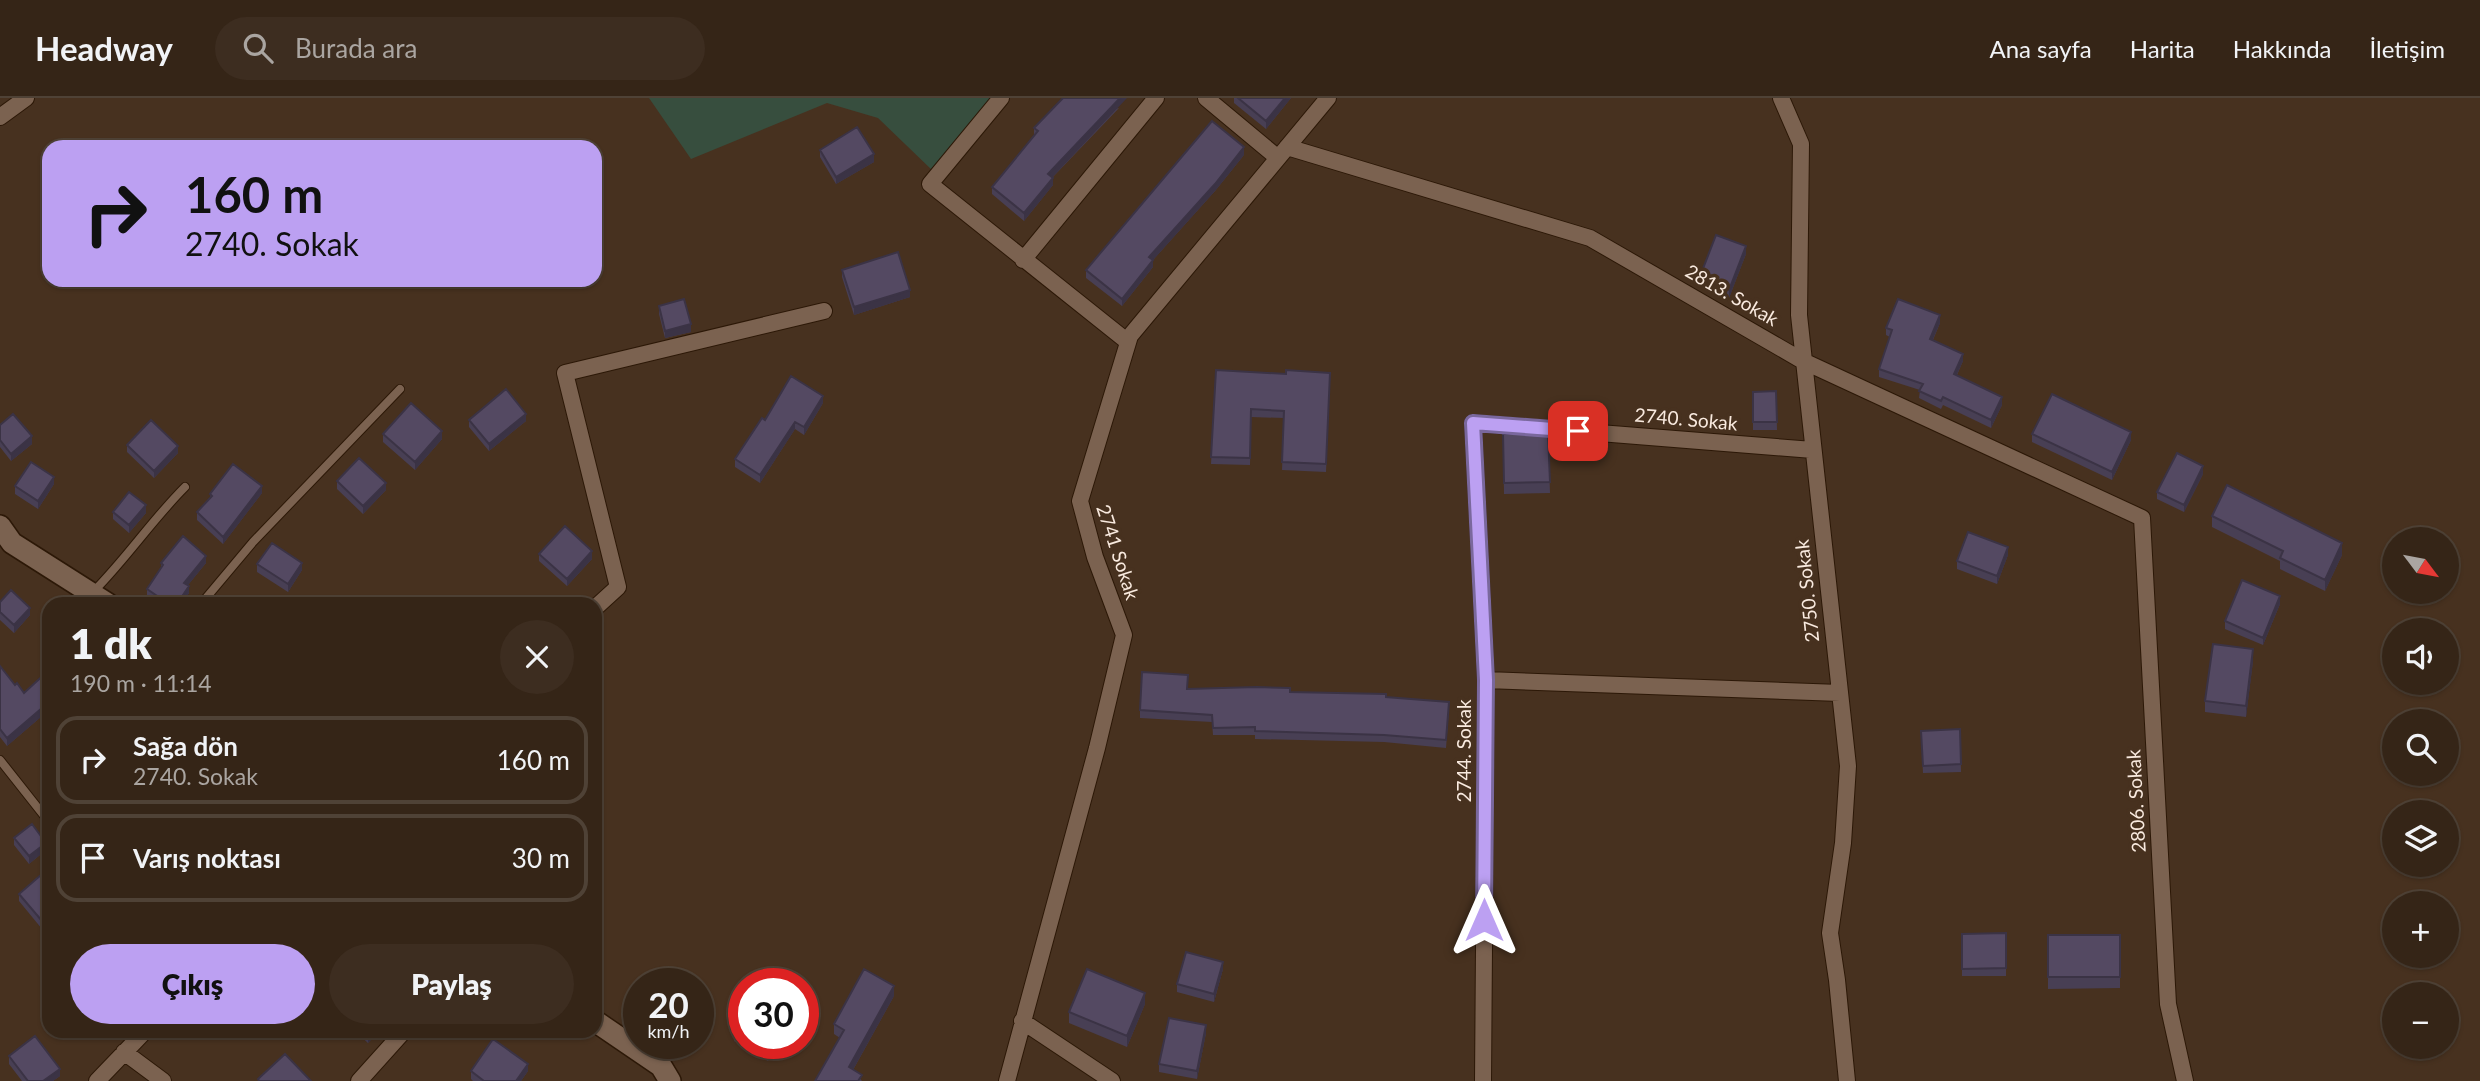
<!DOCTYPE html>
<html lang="tr">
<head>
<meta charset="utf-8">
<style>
  body { margin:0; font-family:Lato,sans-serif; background:#3d2d20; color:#f1f3f6; height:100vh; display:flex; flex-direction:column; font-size:26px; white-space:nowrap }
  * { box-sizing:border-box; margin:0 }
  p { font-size:23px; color:#aaa5a1 }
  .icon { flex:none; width:38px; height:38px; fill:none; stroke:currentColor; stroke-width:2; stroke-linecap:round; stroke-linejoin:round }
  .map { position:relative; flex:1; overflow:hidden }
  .drawer { position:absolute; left:42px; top:499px; width:560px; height:441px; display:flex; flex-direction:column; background:#352517; border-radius:21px; box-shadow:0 2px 5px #0004,0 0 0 2px #4f4236 }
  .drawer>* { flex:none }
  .hud { position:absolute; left:42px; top:42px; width:560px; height:147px; border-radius:21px; box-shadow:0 2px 5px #0004,0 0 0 2px #4f4236; background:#bca0f2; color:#111; overflow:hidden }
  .needle { width:46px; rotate:122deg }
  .tools { position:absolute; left:2382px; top:429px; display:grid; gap:14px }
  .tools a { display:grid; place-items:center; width:77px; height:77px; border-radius:50%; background:#352517; box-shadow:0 2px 5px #0004,0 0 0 2px #4f4236; font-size:35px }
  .speed { position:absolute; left:623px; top:870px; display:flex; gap:14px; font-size:35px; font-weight:700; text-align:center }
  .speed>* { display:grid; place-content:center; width:91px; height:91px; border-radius:50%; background:#352517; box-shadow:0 2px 5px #0004,0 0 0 2px #4f4236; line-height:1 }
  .speed small { font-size:18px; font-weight:400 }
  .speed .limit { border:10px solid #d22; background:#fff; color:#111 }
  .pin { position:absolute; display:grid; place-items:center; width:60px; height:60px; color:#fff; margin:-30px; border-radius:14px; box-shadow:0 4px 10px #0006 }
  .me { position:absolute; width:77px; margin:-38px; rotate:0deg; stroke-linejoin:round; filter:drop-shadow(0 0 5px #0008) }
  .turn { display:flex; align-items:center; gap:24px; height:147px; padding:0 28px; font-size:32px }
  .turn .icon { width:91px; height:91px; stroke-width:2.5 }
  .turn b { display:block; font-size:49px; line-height:60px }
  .round { display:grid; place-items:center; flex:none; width:74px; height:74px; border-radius:37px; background:#3d2d20 }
  .head { display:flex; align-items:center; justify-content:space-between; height:119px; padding:0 28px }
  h1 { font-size:42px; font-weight:800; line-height:52px }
  .button { display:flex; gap:14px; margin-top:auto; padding:14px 28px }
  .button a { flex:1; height:80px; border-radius:42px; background:#bca0f2; color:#111; font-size:28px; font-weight:800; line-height:80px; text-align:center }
  .button a+a { background:#3d2d20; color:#f1f3f6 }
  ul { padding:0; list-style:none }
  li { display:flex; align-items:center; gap:21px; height:88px; margin:0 14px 10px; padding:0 14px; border:4px solid #4f4236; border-radius:21px }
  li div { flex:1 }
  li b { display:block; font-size:26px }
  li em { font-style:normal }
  header { display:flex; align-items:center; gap:42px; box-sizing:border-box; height:98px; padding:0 35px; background:#352517; border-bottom:2px solid #4f4236 }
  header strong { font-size:33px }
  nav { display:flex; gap:38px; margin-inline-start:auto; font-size:24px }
  .search { width:490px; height:63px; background:#3d2d20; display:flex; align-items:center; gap:18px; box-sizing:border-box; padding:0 24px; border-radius:38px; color:#aaa5a1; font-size:26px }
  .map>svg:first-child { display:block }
</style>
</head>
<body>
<header>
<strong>Headway</strong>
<div class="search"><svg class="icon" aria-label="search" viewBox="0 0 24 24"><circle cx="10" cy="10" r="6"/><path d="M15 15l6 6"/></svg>Burada ara</div>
<nav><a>Ana sayfa</a><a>Harita</a><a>Hakkında</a><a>İletişim</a></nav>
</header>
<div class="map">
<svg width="2480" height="983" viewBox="0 0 2480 983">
  <rect width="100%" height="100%" fill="#47311f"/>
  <path fill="#374e3e" d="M649,0H992L933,73L878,20L827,5L691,61Z"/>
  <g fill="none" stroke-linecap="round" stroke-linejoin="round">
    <g stroke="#2c1807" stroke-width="10">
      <path id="lane" d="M93,494C126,461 152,422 185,389
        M201,506L253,444L400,291
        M0,662L49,724"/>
    </g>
    <g stroke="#2c1807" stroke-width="18">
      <path id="street" d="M1001,0L930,86L1128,244
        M1206,0L1278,60
        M1781,0L1801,46L1799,217L1848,668L1843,745L1830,835L1837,882L1847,983
        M0,19L26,0
        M1287,49L1590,140L1803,263L2142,420L2168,906L2185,983
        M1023,162L1156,0
        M595,510L618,489L565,275L824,213
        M1486,582L1840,595
        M1022,923L1112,983
        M124,954L163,983
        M97,983L145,933
        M359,983L404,933
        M1007,983L1097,650L1124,537L1095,459L1080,403L1130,238L1328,0
        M1483,983L1486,582L1473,325L1813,352"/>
    </g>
    <g stroke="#2c1807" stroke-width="24">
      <path id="secondary" d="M0,428L12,445L108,506
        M595,923L661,968L670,983"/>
    </g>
    <use href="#lane" stroke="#7b6250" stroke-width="8"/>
    <use href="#street" stroke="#7b6250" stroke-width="16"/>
    <use href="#secondary" stroke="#7b6250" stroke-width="21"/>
  </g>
  <path fill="#483f54" d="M1234,0H1291L1266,31L1234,5Z
    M1119,10L1052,80L1053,87L1024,123L992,96V89L1034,37V30Z
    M820,52L874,64L836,86L820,59Z
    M1244,57L1215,93L1153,162V169L1122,208L1086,180V172Z
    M1746,156L1729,200L1699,188V181Z
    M842,172L910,199L854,217L842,179Z
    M659,208L691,234L665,240L659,216Z
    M1940,225L1933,242L1963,263L1957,277L2002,307L1991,330L1943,307L1941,311L1919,300L1920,292L1879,279V271L1890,239L1886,237V230Z
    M1216,272L1286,276L1330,275L1326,374L1282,372L1284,320L1251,319L1250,367L1211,366Z
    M1776,293L1777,332H1753V294Z
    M823,305L804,337L795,331L760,385L735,369V361L765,322Z
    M469,322L526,323L489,353L469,329Z
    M0,327L32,346L11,363L0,349Z
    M1548,335L1550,395L1504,396L1503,336Z
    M383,336L442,341L415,372L383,344Z
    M2032,336L2131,342L2112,382L2032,344Z
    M127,347L178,355L154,380L127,354Z
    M2203,376L2184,414L2157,401V394Z
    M337,383L386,392L363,416L337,391Z
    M54,386L38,411L15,396V388Z
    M262,395L223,446L197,422V414L210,401V396Z
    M113,414L146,415L129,435L113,421Z
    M2212,418L2342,457L2325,493L2280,471V463L2212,429Z
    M539,456L592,461L567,488L539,463Z
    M2008,457L1997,486L1957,471V463Z
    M161,465H206L188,487L189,495L182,506H158L147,498V491L161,470Z
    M257,466L302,472L288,494L257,474Z
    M0,504L30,517L14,535L0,522Z
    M2280,506L2263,547L2225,531V523Z
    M2253,563L2246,619L2205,614V603Z
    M0,568L15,587L24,595L49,572V612L7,648L0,639Z
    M1187,591L1290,594L1386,599L1449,611L1446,650L1384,644L1255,641V637H1213L1212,624L1140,620V612Z
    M1960,631L1961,674L1923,675L1921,633Z
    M14,740L46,752L29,766L14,747Z
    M49,770V835L44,829L42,831L19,803V796Z
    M2006,835V878H1962V836Z
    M2048,837H2120V890L2048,891Z
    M1223,871L1214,904L1177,894V886Z
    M894,898L853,972L862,983H815L840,940L834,936V926Z
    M1145,906L1127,949L1069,925V914Z
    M744,919V945H778L768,963L734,943V936Z
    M355,933H379L368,945Z
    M1206,935L1197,981L1159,974V966Z
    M9,958L60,978L53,983H22L9,966Z
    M471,973H528L521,983H473L471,981Z"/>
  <path fill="#3b3345" d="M1120,0H1127L1048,84V76Z
    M1285,0H1291L1266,31V23Z
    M1244,49V57L1215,93L1153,162V169L1122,208V201L1149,159Z
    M874,56V64L836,86V79Z
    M1053,80V87L1024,123V115Z
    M1746,148V156L1729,200V192Z
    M910,192V199L854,217V209Z
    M1940,217V225L1930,248V241Z
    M691,226V234L665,240V233Z
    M1963,256V263L1954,283V276Z
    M823,298V305L804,337V329Z
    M2002,299V307L1991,330V322Z
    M526,316V323L489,353V346Z
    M795,324V331L760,385V377Z
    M442,333V341L415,372V364Z
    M2131,334V342L2112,382V374Z
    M32,338V346L11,363V356Z
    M178,348V355L154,380V373Z
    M2203,368V376L2184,414V407Z
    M54,379V386L38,411V403Z
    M386,385V392L363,416V408Z
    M262,388V395L223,446V439Z
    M146,407V415L129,435V427Z
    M2342,445V457L2325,493V482Z
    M2008,449V457L1997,486V478Z
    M592,453V461L567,488V481Z
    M206,458V465L184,492V485Z
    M302,465V472L288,494V486Z
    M189,488V495L182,506H177Z
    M2280,498V506L2263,547V540Z
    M30,510V517L14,535V527Z
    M2253,551V563L2246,619V608Z
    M49,604V612L7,648V640Z
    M46,745V752L29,766V758Z
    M1223,864V871L1214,904V896Z
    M894,888V898L849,979V969Z
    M1145,895V906L1127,949V938Z
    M1206,927V935L1197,981V973Z
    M369,933H379L368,945V934Z
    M774,945H778L768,963V955Z
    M528,966V973L521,983H516Z
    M60,971V978L53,983H43Z"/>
  <path fill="#544962" stroke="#3b3345" stroke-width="2" d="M1063,0H1120L1048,76L1053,80L1024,115L992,89L1038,33L1034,30Z
    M1238,0H1285L1266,23Z
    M1212,23L1244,49L1215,86L1149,159L1153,162L1122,201L1086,172Z
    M857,29L874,56L836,79L820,52Z
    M1716,137L1746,148L1729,192L1699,181Z
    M898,154L910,192L854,209L842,172Z
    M684,201L691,226L665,233L659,208Z
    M1898,201L1940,217L1930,241L1963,256L1954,276L2002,299L1991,322L1943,299L1941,303L1919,293L1923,286L1879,271L1892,232L1886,230Z
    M1216,272L1286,276V272L1330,275L1326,366L1282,364L1284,313L1251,311L1250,360L1211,359Z
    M791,278L823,298L804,329L795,324L760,377L735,361L762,320L765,322Z
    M506,291L526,316L489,346L469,322Z
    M1776,293L1777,324H1753V294Z
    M2052,296L2131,334L2112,374L2032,336Z
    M411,305L442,333L415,364L383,336Z
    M13,316L32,338L11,356L0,342V327Z
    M151,322L178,348L154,373L127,347Z
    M1548,335L1550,384L1504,385L1503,336Z
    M2177,355L2203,368L2184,407L2157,394Z
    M359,360L386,385L363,408L337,383Z
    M31,364L54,379L38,403L15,388Z
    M233,366L262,388L223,439L197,414L212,398L210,396Z
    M2227,387L2342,445L2325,482L2280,460L2283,453L2212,418Z
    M129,394L146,407L129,427L113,414Z
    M565,428L592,453L567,481L539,456Z
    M1968,434L2008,449L1997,478L1957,463Z
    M183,438L206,458L184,485L189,488L177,506H169L147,491L163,467L161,465Z
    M272,445L302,465L288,486L257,466Z
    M2242,482L2280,498L2263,540L2225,523Z
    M11,492L30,510L14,527L0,514V504Z
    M2213,546L2253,551L2246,608L2205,603Z
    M0,568L15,587L17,585L24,595L49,572V604L7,640L0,631Z
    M1142,574L1188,577L1187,591L1257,589L1290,590V594L1386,596V599L1449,604L1446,642L1384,637L1255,633V629L1213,630L1212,617L1140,612Z
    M1960,631L1961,666L1923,668L1921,633Z
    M32,726L46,745L29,758L14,740Z
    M49,770V827L44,822L42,823L19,796Z
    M2006,835V870L1962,871V836Z
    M2048,837H2120V879H2048Z
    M1186,854L1223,864L1214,896L1177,886Z
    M864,871L894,888L849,969L862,977L858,983H815L844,932L834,926Z
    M1087,871L1145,895L1127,938L1069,914Z
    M744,919V941L734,936Z
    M1169,920L1206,927L1197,973L1159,966Z
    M35,938L60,971L43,983H28L9,958Z
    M493,941L528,966L516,983H484L471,973Z
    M750,945H774L768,955Z
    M285,956L311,983H259L258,981Z"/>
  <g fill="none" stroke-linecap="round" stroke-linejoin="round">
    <g stroke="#7a689d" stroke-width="18">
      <path id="route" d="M1484,822L1486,582L1473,325L1578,333"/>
    </g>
    <use href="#route" stroke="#bca0f2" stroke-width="12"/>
  </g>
  <g text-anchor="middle" stroke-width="7" stroke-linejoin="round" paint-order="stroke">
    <g font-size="19" fill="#f9eadf" stroke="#47311f">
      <text transform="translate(1732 197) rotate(30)" y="7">2813. Sokak</text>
      <text transform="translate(1686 321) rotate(5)" y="7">2740. Sokak</text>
      <text transform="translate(1118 454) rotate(72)" y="7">2741 Sokak</text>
      <text transform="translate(1807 493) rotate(-96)" y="7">2750. Sokak</text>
      <text transform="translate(1464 653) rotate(-90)" y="7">2744. Sokak</text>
      <text transform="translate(2136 703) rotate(-93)" y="7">2806. Sokak</text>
    </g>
  </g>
</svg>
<div class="tools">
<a><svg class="needle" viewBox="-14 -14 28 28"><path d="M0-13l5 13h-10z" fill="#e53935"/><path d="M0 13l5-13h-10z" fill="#aaa5a1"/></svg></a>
<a><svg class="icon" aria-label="sound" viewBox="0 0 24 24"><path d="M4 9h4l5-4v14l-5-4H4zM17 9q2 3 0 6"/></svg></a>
<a><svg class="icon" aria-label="search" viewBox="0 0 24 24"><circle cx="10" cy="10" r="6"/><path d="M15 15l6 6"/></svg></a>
<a><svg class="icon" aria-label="layers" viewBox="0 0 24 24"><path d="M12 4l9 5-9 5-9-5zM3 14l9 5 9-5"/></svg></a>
<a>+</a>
<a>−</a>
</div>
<div class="speed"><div>20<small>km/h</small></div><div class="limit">30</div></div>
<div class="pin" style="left:1578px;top:333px;background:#d93025"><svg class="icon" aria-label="arrive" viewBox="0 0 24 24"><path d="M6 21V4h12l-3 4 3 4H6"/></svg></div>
<svg class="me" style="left:1484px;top:822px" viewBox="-20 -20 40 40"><path d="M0-17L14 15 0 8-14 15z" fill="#bca0f2" stroke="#fff" stroke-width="4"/></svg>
<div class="hud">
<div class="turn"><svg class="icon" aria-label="right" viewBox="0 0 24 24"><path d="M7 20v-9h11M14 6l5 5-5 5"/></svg><div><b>160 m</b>2740. Sokak</div></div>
</div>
<section class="drawer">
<div class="head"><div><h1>1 dk</h1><p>190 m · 11:14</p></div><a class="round"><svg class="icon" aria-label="close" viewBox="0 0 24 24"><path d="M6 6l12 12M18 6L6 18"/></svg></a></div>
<ul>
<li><svg class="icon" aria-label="right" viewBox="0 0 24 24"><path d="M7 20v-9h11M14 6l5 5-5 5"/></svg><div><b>Sağa dön</b><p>2740. Sokak</p></div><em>160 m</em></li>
<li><svg class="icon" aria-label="arrive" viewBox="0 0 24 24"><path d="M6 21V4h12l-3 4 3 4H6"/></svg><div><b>Varış noktası</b></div><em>30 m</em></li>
</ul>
<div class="button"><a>Çıkış</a><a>Paylaş</a></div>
</section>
</div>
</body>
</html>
